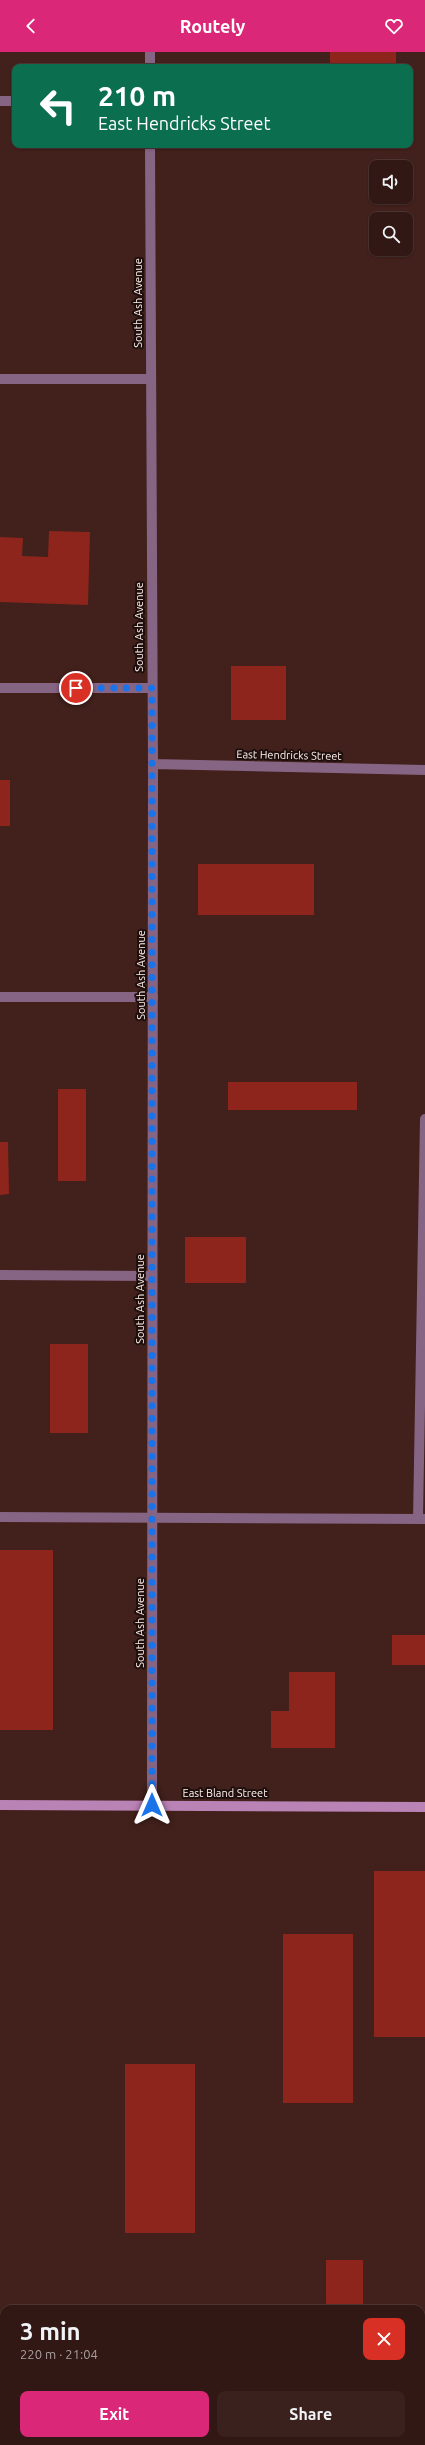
<!DOCTYPE html>
<html lang="en">
<head>
<meta charset="utf-8">
<style>
  body { margin:0; font-family:Ubuntu,sans-serif; background:#3a211d; color:#f1f3f6; height:100vh; display:flex; flex-direction:column; font-size:15px; white-space:nowrap }
  * { box-sizing:border-box; margin:0 }
  p { font-size:13px; color:#a8a0a0 }
  .icon { flex:none; width:22px; height:22px; fill:none; stroke:currentColor; stroke-width:2; stroke-linecap:round; stroke-linejoin:round }
  .map { position:relative; flex:1; overflow:hidden }
  .side { position:absolute; left:0px; top:2253px; width:425px; height:140px; display:flex; flex-direction:column; background:#321814; border-radius:12px 12px 0 0; box-shadow:0 1px 3px #0004,0 0 0 1px #4d3734 }
  .side>* { flex:none }
  .hud { position:absolute; left:12px; top:12px; width:401px; height:84px; border-radius:8px; box-shadow:0 1px 3px #0004,0 0 0 1px #4d3734; background:#0b6e4f; color:#fff; overflow:hidden }
  .controls { position:absolute; left:369px; top:108px; display:grid; gap:8px }
  .controls a { display:grid; place-items:center; width:44px; height:44px; border-radius:8px; background:#321814; box-shadow:0 1px 3px #0004,0 0 0 1px #4d3734; font-size:20px }
  .pin { position:absolute; display:grid; place-items:center; width:34px; height:34px; color:#fff; margin:-17px; border:2px solid #fff; border-radius:50%; box-shadow:0 1px 4px #0007 }
  .me { position:absolute; width:44px; margin:-22px; rotate:0deg; stroke-linejoin:round; filter:drop-shadow(0 0 3px #0008) }
  .turn { display:flex; align-items:center; gap:14px; height:84px; padding:0 20px; font-size:18px }
  .turn .icon { width:52px; height:52px; stroke-width:2.5 }
  .turn b { display:block; font-size:28px; line-height:34px }
  .round { display:grid; place-items:center; flex:none; width:42px; height:42px; border-radius:8px; background:#3a211d }
  .headline { display:flex; align-items:center; justify-content:space-between; height:68px; padding:0 20px }
  h1 { font-size:24px; font-weight:700; line-height:30px }
  .primary-button { display:flex; gap:8px; margin-top:auto; padding:8px 20px }
  .primary-button a { flex:1; height:46px; border-radius:8px; background:#db2777; color:#fff; font-size:16px; font-weight:700; line-height:46px; text-align:center }
  .primary-button a+a { background:#3a211d; color:#f1f3f6 }
  header { display:flex; justify-content:space-between; align-items:center; height:52px; padding:0 20px; background:#db2777; color:#fff; font-size:18px; font-weight:700 }
  .map>svg:first-child { display:block }
</style>
</head>
<body>
<header><svg class="icon" aria-label="back" viewBox="0 0 24 24"><path d="M15 5l-7 7 7 7"/></svg>Routely<svg class="icon" aria-label="heart" viewBox="0 0 24 24"><path d="M12 20l-8-8c-3-5 5-10 8-4 3-6 11-1 8 4z"/></svg></header>
<div class="map">
<svg width="425" height="2393" viewBox="0 0 425 2393">
  <rect width="100%" height="100%" fill="#42201b"/>
  <path fill="#8e251d" d="M330,0H396V12H330Z
    M49,479L90,480L88,553L0,550V485L23,486L22,504L48,505Z
    M231,614H286V668H231Z
    M0,728H10V774H0Z
    M198,812H314V863H198Z
    M228,1030H357V1058H228Z
    M58,1037H86V1129H58Z
    M0,1090H8L9,1142L0,1143Z
    M185,1185H246V1231H185Z
    M50,1292H88V1381H50Z
    M0,1498H53V1678H0Z
    M392,1583H425V1613H392Z
    M289,1620H335V1696H271V1659H289Z
    M374,1819H425V1985H374Z
    M283,1882H353V2051H283Z
    M125,2012H195V2181H125Z
    M326,2208H363V2257H326Z"/>
  <g fill="none" stroke-linecap="round" stroke-linejoin="round">
    <path stroke="#866484" stroke-width="10" d="M0,327H151
      M0,945H153
      M0,1465L425,1467
      M418,1467L425,1067"/>
    <path stroke="#866484" stroke-width="10" d="M150,15V0
      M0,49H15
      M150,93L153,712L152,1753
      M0,636H152
      M153,712L425,718
      M0,1223L152,1224"/>
    <path stroke="#ba83b6" stroke-width="10" d="M0,1753L425,1755"/>
    <path stroke="#ac9592" stroke-width="3" stroke-dasharray="5 5" stroke-linecap="butt" d="M0,2335L4,2341
      M38,2389L41,2393"/>
  </g>
  <g fill="none" stroke-linecap="round" stroke-linejoin="round">
    <path stroke="#1a73e8" stroke-width="7" stroke-dasharray="0 12.6" d="M76,636H152V1753"/>
  </g>
  <g text-anchor="middle" stroke-width="4" stroke-linejoin="round" paint-order="stroke">
    <g font-size="11" fill="#fff0ee" stroke="#1e0f0c">
      <text transform="translate(138 251) rotate(-90)" y="4">South Ash Avenue</text>
      <text transform="translate(139 575) rotate(-90)" y="4">South Ash Avenue</text>
      <text transform="translate(289 703) rotate(1)" y="4">East Hendricks Street</text>
      <text transform="translate(141 923) rotate(-90)" y="4">South Ash Avenue</text>
      <text transform="translate(140 1247) rotate(-90)" y="4">South Ash Avenue</text>
      <text transform="translate(140 1571) rotate(-90)" y="4">South Ash Avenue</text>
      <text x="225" y="1745">East Bland Street</text>
    </g>
  </g>
</svg>
<div class="controls">
<a><svg class="icon" aria-label="sound" viewBox="0 0 24 24"><path d="M4 9h4l5-4v14l-5-4H4zM17 9q2 3 0 6"/></svg></a>
<a><svg class="icon" aria-label="search" viewBox="0 0 24 24"><circle cx="10" cy="10" r="6"/><path d="M15 15l6 6"/></svg></a>
</div>
<div class="pin" style="left:76px;top:636px;background:#d93025"><svg class="icon" aria-label="arrive" viewBox="0 0 24 24"><path d="M6 21V4h12l-3 4 3 4H6"/></svg></div>
<svg class="me" style="left:152px;top:1753px" viewBox="-20 -20 40 40"><path d="M0-17L14 15 0 8-14 15z" fill="#1a73e8" stroke="#fff" stroke-width="4"/></svg>
<div class="hud">
<div class="turn"><svg class="icon" aria-label="left" viewBox="0 0 24 24"><path d="M17 20v-9H6M10 6l-5 5 5 5"/></svg><div><b>210 m</b>East Hendricks Street</div></div>
</div>
<section class="side">
<div class="headline"><div><h1>3 min</h1><p>220 m · 21:04</p></div><a class="round" style="background:#d93025;color:#fff"><svg class="icon" aria-label="close" viewBox="0 0 24 24"><path d="M6 6l12 12M18 6L6 18"/></svg></a></div>
<div class="primary-button"><a>Exit</a><a>Share</a></div>
</section>
</div>
</body>
</html>
